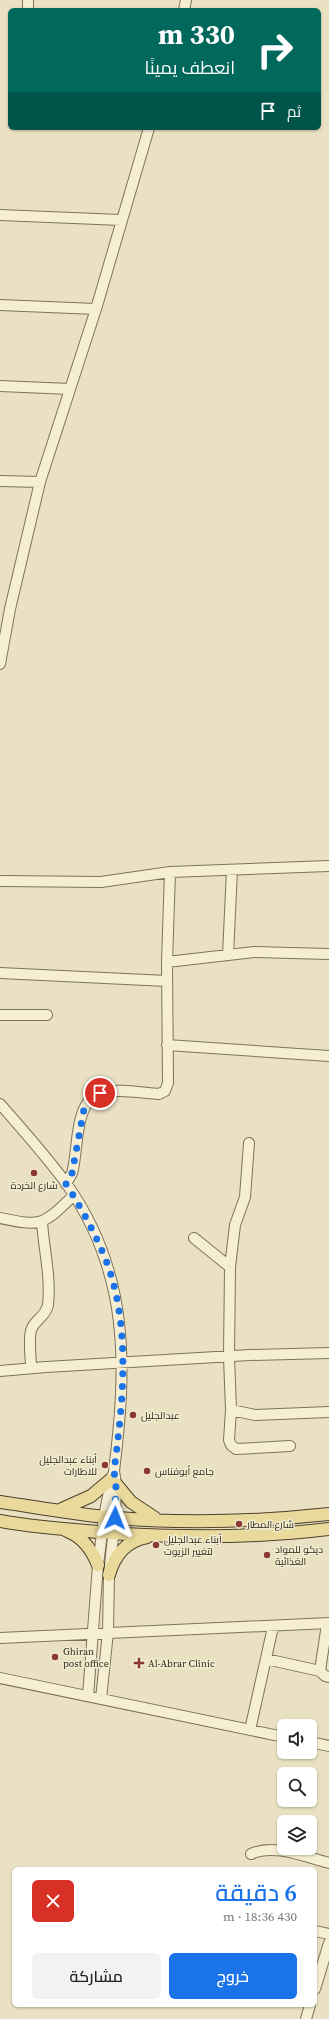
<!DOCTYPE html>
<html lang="ar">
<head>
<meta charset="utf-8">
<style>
  body { margin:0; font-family:"Source Serif 4",Cairo,serif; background:#f2f2f2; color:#222; direction:rtl; height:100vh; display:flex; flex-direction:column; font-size:15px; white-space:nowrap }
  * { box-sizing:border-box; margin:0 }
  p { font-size:13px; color:#767676 }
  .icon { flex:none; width:22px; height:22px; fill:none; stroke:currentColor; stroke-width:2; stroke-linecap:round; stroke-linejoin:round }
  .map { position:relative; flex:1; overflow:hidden; direction:ltr }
  .sheet { position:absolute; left:12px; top:1867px; width:305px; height:140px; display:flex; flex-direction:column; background:#fff; border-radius:6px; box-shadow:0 1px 3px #0004; direction:rtl }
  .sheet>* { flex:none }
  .guide { position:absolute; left:8px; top:8px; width:313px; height:122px; border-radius:6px; box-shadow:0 1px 3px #0004; direction:rtl; background:#00695c; color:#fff; overflow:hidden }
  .tools { position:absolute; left:277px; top:1719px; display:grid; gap:8px }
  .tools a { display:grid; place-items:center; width:40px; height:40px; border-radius:6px; background:#fff; box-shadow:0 1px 3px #0004; font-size:20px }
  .pin { position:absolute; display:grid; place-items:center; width:34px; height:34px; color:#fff; margin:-17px; border:2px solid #fff; border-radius:50%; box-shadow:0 1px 4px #0007 }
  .me { position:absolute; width:44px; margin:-22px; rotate:2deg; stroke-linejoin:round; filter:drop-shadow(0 0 3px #0008) }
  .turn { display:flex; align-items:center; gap:14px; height:84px; padding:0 20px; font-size:18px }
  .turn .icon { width:52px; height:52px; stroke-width:2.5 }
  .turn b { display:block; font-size:28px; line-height:34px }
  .then { display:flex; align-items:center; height:38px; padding:0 20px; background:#0003; gap:8px; font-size:15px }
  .round { display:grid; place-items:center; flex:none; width:42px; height:42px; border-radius:6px; background:#f2f2f2 }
  .head { display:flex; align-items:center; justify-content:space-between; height:68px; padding:0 20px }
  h1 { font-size:24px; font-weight:600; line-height:30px; color:#1a73e8 }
  .button { display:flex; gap:8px; margin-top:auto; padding:8px 20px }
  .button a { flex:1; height:46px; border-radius:6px; background:#1a73e8; color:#fff; font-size:16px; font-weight:600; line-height:46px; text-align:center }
  .button a+a { background:#f2f2f2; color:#222 }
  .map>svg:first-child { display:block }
</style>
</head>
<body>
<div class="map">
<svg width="329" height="2019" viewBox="0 0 329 2019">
  <rect width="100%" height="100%" fill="#e9e1c1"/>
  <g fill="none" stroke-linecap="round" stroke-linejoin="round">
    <g stroke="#80725a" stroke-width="12">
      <path id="minor" d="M28,0V10
        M184,10L186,0
        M0,215L121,220
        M0,305L96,309
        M0,386L70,389
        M0,481L40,482
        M0,664L10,609L40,482L96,309L149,128
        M0,881L101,882L170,872L329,866
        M228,955L232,870
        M167,962L254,952L329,954
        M0,973L167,981
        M0,1015H47
        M167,1045L329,1056
        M0,1104C23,1130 46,1156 66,1183C130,1273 127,1366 114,1471L116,1484L115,1518L109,1575L108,1632L101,1699
        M249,1143L245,1197L235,1225L230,1267L229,1357L231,1410L229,1440L231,1445L236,1449L290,1446
        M66,1184C68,1180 70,1177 72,1173C79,1151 73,1101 101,1093C115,1088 143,1093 159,1094L165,1091L168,1083L167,962L170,872
        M0,1218C42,1227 43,1225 73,1196
        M194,1238L230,1267
        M31,1368C31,1358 28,1335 32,1328C36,1319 46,1316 48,1305C51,1276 44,1251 42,1222
        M0,1371L46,1367L250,1355L329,1353
        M231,1410L255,1415L329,1412
        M327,1624L320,1671L325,1676L329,1677
        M0,1638L329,1623
        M266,1659L320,1671
        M0,1678L284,1737
        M88,1696L98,1565L104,1517L112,1476
        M250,1730L273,1627
        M310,1742L329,1746
        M251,1854C274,1843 305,1857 329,1863
        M315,1931L329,1934
        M315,1989L329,1943
        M306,2019L310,2005"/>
    </g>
    <g stroke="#4e402e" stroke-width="14">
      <path id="major" d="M116,1484L131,1502L155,1518
        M0,1502C35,1507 70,1513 105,1517C179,1524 255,1522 329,1514
        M62,1509L91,1496L110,1480
        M0,1521C37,1528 74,1530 111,1533C184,1538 256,1538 329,1529
        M67,1531C83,1537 92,1550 98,1565
        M109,1575C114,1556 126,1541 147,1537"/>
    </g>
    <use href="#minor" stroke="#f5eed3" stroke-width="10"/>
    <use href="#major" stroke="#e9d99b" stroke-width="12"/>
  </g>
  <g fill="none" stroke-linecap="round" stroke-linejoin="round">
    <path stroke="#1a73e8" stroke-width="7" stroke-dasharray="0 12.6" d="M100,1093L88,1102L84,1109L72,1173L66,1184C82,1209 96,1235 107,1263C131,1329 123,1402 114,1471L116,1484L115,1518"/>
  </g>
  <g fill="#8a3830" stroke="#f1ebd0" stroke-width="1.5">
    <circle cx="34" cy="1173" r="4"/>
    <circle cx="133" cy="1415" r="4"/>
    <circle cx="105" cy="1465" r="4"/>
    <circle cx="147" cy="1471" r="4"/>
    <circle cx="239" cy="1524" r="4"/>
    <circle cx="156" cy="1545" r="4"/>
    <circle cx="267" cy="1555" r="4"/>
    <circle cx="55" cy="1657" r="4"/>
    <path d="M137 1657h4v4h4v4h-4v4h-4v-4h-4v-4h4z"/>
  </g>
  <g text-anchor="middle" stroke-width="3" stroke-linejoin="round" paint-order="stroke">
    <g font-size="10" fill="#32291d" stroke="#f1ebd0" text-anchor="start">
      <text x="34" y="1189" text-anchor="middle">شارع الخردة</text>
      <text x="141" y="1419">عبدالجليل</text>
      <text x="97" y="1463" text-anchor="end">أبناء عبدالجليل<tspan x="97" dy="12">للاطارات</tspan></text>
      <text x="155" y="1475">جامع أبوفناس</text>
      <text x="247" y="1528">شارع المطار</text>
      <text x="164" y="1543">أبناء عبدالجليل<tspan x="164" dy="12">لتغيير الزيوت</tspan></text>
      <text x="275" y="1553">ديكو للمواد<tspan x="275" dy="12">الغذائية</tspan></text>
      <text x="63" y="1655">Ghiran<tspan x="63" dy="12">post office</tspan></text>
      <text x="148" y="1667">Al-Abrar Clinic</text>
    </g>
  </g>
</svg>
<div class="tools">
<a><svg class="icon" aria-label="sound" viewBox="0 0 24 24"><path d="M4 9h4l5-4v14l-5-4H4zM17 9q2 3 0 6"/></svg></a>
<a><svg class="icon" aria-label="search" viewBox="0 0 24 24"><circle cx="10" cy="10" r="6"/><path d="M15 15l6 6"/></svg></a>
<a><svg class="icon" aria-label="layers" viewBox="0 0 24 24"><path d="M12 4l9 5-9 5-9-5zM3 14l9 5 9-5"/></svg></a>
</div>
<div class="pin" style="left:100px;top:1093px;background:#d93025"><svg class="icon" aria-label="arrive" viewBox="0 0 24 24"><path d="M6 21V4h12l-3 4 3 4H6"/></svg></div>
<svg class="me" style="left:115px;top:1518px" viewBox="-20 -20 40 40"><path d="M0-17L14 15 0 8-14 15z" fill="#1a73e8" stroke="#fff" stroke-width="4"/></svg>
<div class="guide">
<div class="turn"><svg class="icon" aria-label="right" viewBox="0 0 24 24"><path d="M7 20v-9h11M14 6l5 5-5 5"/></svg><div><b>330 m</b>انعطف يمينًا</div></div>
<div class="then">ثم<svg class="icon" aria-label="arrive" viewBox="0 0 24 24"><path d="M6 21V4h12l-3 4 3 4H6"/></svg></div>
</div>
<section class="sheet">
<div class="head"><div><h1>6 دقيقة</h1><p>430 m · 18:36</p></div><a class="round" style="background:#d93025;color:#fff"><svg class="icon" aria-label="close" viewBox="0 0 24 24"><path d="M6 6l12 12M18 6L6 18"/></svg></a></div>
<div class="button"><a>خروج</a><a>مشاركة</a></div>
</section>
</div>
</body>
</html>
